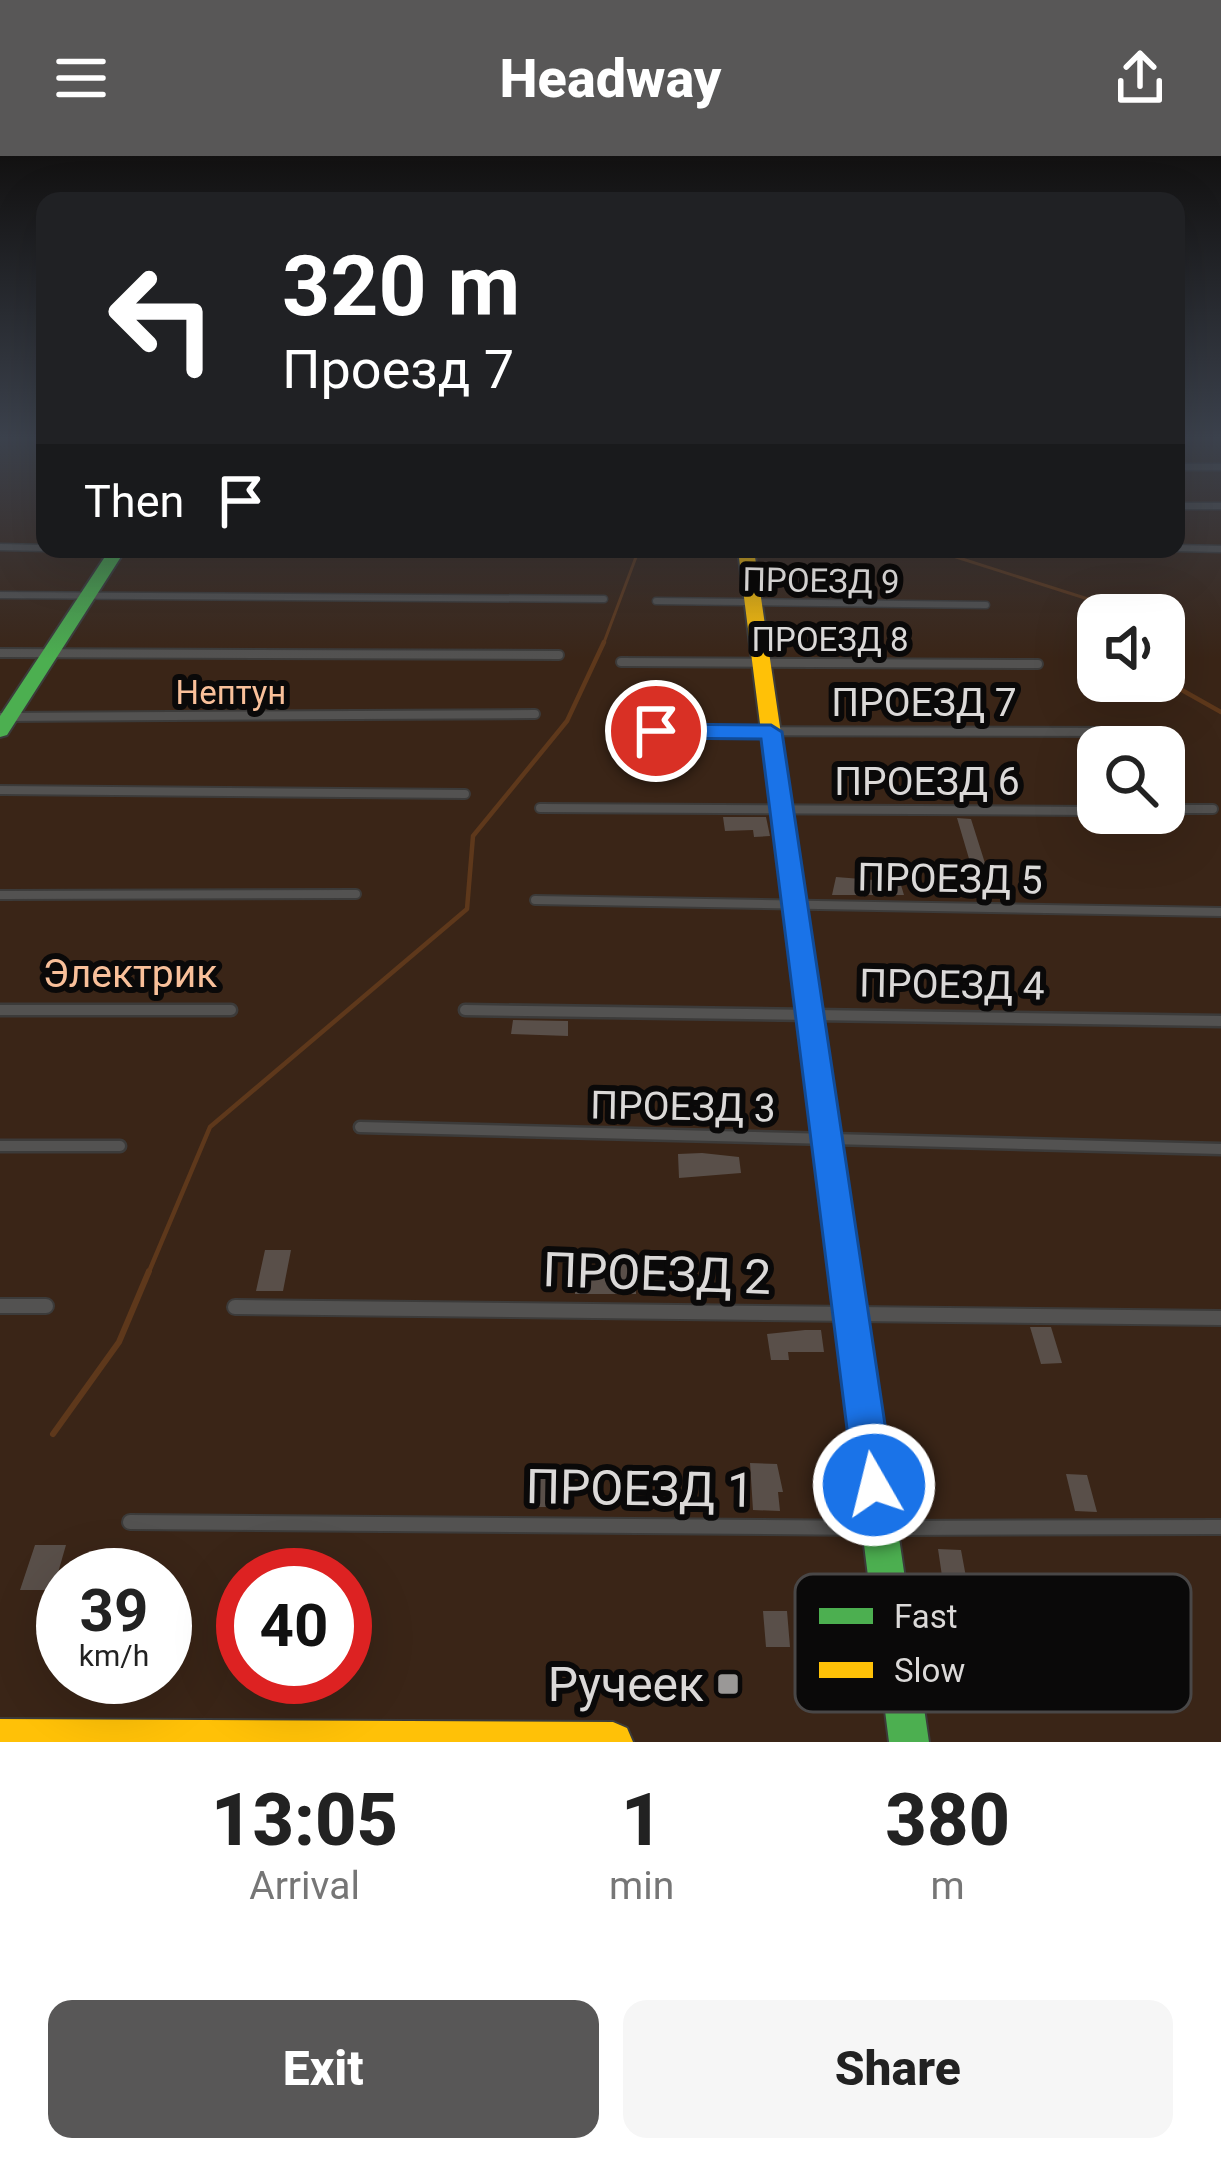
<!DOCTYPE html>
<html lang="en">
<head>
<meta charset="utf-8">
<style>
  body { margin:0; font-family:Roboto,sans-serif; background:#f6f6f6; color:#222; height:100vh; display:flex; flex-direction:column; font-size:45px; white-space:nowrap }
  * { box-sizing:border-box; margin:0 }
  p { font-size:39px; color:#767676 }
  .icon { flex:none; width:66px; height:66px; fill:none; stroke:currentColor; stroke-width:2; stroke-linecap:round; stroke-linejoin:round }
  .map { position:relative; height:1586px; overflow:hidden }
  .side { display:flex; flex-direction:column; background:#fff; flex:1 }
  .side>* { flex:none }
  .guide { position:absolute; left:36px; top:36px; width:1149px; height:366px; border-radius:24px; box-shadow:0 12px 48px #0002; background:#202124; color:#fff; overflow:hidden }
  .buttons { position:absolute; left:1077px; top:438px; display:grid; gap:24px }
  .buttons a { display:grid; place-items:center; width:108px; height:108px; border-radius:24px; background:#fff; box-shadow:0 12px 48px #0002; font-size:60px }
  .speed { position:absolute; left:36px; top:1392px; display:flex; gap:24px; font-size:60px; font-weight:700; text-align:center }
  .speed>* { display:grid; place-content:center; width:156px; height:156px; border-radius:50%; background:#fff; box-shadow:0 12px 48px #0002; line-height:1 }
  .speed small { font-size:30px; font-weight:400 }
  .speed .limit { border:18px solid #d22; background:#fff; color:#111 }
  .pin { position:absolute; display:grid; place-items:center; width:102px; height:102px; color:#fff; margin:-51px; border:6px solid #fff; border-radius:50%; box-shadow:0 3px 12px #0007 }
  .me { position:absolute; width:132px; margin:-66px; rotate:352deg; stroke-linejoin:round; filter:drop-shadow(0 0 9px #0008) }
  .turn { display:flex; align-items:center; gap:42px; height:252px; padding:0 48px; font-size:54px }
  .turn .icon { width:156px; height:156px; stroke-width:2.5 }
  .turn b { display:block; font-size:84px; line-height:102px }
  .then { display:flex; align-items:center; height:114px; padding:0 48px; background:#0003; gap:24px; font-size:45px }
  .eta { display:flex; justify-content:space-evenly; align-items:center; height:204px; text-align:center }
  .eta b { font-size:72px; font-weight:800; line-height:84px }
  .button { display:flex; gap:24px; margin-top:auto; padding:24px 48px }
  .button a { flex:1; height:138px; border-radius:24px; background:#585757; color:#fff; font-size:48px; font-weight:800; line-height:138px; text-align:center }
  .button a+a { background:#f6f6f6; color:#222 }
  header { display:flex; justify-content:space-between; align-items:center; height:156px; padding:0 48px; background:#585757; color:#fff; font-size:54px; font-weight:800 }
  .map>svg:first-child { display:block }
</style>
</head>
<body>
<header><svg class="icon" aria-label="menu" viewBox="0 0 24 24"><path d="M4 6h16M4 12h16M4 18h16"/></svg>Headway<svg class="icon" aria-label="share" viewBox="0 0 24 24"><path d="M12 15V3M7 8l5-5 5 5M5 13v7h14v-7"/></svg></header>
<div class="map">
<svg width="1221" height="1586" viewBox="0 0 1221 1586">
  <rect width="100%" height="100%" fill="#201f1f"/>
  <path fill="#3a2517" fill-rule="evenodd" d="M0,281H45V393H1176V281H1221V1586H0ZM1098,459H1164V525H1098ZM1098,591H1164V657H1098ZM63,1419H165V1521H63ZM243,1419H345V1521H243Z"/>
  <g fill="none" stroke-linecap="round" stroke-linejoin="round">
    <path stroke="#5e381b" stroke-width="3" d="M931,393L1088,443L1104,459
      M603,489L639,393"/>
    <path stroke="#5e381b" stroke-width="4.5" d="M1164,524L1221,556
      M148,1118L210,971L467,753L473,680L567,565L604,486"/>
    <path stroke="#5e381b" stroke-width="6" d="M53,1278L119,1186L149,1115"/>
  </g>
  <path fill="#594f49" d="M723,661H766L770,680L754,681L753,674L725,675Z
    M957,662L971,663L990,723H975Z
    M836,721L900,726L904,739H832Z
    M513,864L568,865V880L511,878Z
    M702,997L739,1001L741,1017L679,1022L678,998Z
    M265,1094H291L283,1135H256Z
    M612,1102H635L636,1138H575V1113L612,1112Z
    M1030,1171H1051L1062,1207L1041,1208Z
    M805,1174H821L824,1196H788L789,1204H771L767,1178Z
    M750,1307L777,1308L783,1336H778L780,1355L753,1354Z
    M533,1316H554L553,1351H531Z
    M1066,1318L1087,1319L1097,1356L1075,1355Z
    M35,1389H66L53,1434H20Z
    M938,1393L961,1394L966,1421L942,1420Z
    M763,1455H787L790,1491H766Z"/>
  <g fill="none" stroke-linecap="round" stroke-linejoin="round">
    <g stroke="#3c3b3a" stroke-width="9">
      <path id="lane-far3" d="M1176,311H1221
        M1176,350H1221
        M0,391L45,392
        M1176,392L1221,393
        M191,393L613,397
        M0,439L604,443
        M656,445L986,449"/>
    </g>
    <g stroke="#3c3b3a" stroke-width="12">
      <path id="lane-far2" d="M0,497L559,499
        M621,506L1038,508
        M0,561L535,558
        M618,575L1157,576
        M0,634L465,638
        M540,652L1098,655
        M1164,653H1213
        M0,739L356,738
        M535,744L1221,756"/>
    </g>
    <g stroke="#3c3b3a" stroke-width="15">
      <path id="lane-far1" d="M0,854H231
        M465,854L1221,865
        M360,971L1221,993
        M0,990H120"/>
    </g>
    <g stroke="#3c3b3a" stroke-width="18">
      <path id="lane" d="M0,1150H46
        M235,1151L1221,1162
        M130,1366L874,1372
        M891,1372L1221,1371"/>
    </g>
    <g stroke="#3c3b3a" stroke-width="4">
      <path id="fast" d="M110,393H126L7,579L0,581V560Z
        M855,1175L866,1180L871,1191L929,1586H889L839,1191L844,1180Z"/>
    </g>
    <g stroke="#3c3b3a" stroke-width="4">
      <path id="slow" d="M738,394H754L871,1191L866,1202L855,1207L844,1202L839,1191Z
        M0,1563L613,1566L627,1572L633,1586H0Z"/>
    </g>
    <use href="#lane-far3" stroke="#535251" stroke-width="6"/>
    <use href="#lane-far2" stroke="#535251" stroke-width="8"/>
    <use href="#lane-far1" stroke="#535251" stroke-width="10"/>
    <use href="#lane" stroke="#535251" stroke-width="14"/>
    <use href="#fast" fill="#4caf50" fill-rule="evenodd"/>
    <use href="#slow" fill="#ffc107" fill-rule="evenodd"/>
  </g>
  <linearGradient id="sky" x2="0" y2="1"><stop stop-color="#121111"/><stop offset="0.56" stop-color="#3c424d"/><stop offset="1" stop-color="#3c424d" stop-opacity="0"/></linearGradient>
  <rect width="1221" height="503" fill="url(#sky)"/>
  <path fill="#1a73e8" stroke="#114b97" stroke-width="3" d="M771,569L782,576L894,1329L888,1343L874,1349L860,1343L854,1329L761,583L656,582L645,575L656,568Z"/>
  <rect fill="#9a9897" stroke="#0a0909" stroke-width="4.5" x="716" y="1516" width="24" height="24" rx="6"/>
  <g text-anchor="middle" stroke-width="12" stroke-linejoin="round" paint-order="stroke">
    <g font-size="33" fill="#dbd9d8" stroke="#0a0909">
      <text transform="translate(821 424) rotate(1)" y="12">ПРОЕЗД 9</text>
      <text x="830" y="495">ПРОЕЗД 8</text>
    </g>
    <g font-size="33" fill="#f9c09a" stroke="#0a0909">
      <text x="231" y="548">Нептун</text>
    </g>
    <g font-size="39" fill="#dbd9d8" stroke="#0a0909">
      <text x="924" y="560">ПРОЕЗД 7</text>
      <text x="927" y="639">ПРОЕЗД 6</text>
      <text transform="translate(950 722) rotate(1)" y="14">ПРОЕЗД 5</text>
      <text transform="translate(952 828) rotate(1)" y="14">ПРОЕЗД 4</text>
      <text transform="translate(683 950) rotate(1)" y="14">ПРОЕЗД 3</text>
    </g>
    <g font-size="39" fill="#f9c09a" stroke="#0a0909">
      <text x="130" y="831">Электрик</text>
    </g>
    <g font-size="48" fill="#dbd9d8" stroke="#0a0909">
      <text transform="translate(657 1117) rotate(2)" y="17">ПРОЕЗД 2</text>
      <text transform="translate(640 1332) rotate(1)" y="17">ПРОЕЗД 1</text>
    </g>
    <g font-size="48" fill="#dbd9d8" stroke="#0a0909" text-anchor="end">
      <text x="704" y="1545">Ручеек</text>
    </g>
  </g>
  <rect x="795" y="1418" width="396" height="138" rx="18" fill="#0a0909" stroke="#494747" stroke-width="3"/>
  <rect x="819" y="1452" width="54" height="16" fill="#4caf50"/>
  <rect x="819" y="1506" width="54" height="16" fill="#ffc107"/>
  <g font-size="33" fill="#dbd9d8">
    <text x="894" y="1472">Fast</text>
    <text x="894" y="1526">Slow</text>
  </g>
</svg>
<div class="buttons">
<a><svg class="icon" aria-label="sound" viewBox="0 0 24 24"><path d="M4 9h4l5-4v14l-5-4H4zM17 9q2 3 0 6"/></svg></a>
<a><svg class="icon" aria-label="search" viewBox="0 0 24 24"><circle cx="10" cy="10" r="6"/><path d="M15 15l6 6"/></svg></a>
</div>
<div class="speed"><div>39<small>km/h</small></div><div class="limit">40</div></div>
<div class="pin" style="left:656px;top:575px;background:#d93025"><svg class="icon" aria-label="arrive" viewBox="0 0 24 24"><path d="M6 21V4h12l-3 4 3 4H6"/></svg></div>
<svg class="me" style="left:874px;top:1329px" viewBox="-20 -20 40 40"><circle r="17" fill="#1a73e8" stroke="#fff" stroke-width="3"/><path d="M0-11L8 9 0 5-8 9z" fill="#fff"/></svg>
<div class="guide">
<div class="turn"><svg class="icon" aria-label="left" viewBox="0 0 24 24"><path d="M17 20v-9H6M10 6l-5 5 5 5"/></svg><div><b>320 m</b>Проезд 7</div></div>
<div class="then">Then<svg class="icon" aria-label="arrive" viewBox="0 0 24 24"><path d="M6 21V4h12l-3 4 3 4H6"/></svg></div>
</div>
</div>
<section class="side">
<div class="eta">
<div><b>13:05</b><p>Arrival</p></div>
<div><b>1</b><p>min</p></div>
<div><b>380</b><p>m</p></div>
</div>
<div class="button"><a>Exit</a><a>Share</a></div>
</section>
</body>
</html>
